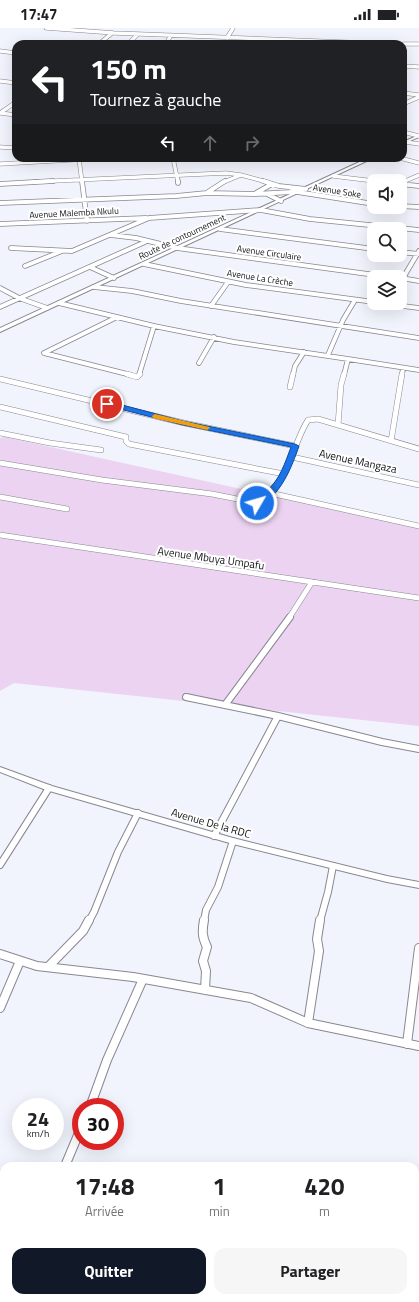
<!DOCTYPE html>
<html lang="fr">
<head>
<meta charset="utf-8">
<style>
  body { margin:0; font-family:"Titillium Web",sans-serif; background:#f6f6f6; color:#202124; height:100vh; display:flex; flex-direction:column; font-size:15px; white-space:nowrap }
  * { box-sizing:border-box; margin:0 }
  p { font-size:13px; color:#757577 }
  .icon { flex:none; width:22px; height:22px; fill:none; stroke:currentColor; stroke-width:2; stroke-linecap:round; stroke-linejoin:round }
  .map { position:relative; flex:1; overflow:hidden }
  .side { position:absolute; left:0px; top:1134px; width:419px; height:140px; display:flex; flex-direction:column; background:#fff; border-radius:12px 12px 0 0; box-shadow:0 4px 16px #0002 }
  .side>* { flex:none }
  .top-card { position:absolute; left:12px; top:12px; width:395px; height:122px; border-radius:12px; box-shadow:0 4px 16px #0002; background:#202124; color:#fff; overflow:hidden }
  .controls { position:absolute; left:367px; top:146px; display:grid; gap:8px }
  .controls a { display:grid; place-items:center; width:40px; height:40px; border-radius:8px; background:#fff; box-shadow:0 4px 16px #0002; font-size:20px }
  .speed { position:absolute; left:12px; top:1070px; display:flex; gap:8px; font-size:20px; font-weight:700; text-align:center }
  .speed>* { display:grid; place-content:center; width:52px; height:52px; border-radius:50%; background:#fff; box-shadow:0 4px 16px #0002; line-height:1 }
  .speed small { font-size:10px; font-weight:400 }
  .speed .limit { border:6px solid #d22; background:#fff; color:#111 }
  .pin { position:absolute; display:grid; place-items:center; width:34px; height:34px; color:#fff; margin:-17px; border:2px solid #fff; border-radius:50%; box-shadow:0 1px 4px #0007 }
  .me { position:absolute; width:44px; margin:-22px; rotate:52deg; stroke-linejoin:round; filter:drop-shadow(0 0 3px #0008) }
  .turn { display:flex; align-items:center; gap:14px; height:84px; padding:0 12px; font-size:18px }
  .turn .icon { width:52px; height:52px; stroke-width:2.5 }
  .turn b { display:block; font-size:28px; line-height:34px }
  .lanes { display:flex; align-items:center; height:38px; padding:0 12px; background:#0003; justify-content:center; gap:20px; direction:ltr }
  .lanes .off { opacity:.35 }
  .eta { display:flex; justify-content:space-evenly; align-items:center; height:68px; text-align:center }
  .eta b { font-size:24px; font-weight:700; line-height:28px }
  .button { display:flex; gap:8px; margin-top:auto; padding:8px 12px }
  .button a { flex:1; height:46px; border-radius:12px; background:#111827; color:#fff; font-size:16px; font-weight:700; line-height:46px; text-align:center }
  .button a+a { background:#f6f6f6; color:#202124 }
  .status { display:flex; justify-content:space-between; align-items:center; height:28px; padding:0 20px; background:#fff; direction:ltr }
  .status svg { height:11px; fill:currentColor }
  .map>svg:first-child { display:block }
</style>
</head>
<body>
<div class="status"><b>17:47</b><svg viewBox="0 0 49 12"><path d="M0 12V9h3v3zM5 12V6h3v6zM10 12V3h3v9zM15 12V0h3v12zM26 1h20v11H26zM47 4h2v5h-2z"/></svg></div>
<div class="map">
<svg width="419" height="1274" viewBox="0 0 419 1274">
  <rect width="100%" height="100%" fill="#f2f4fd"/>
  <path fill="#ecd3f1" d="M5,409L419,500V698L14,655L0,663V410Z"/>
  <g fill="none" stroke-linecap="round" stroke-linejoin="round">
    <g stroke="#878891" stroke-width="4.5">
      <path id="minor-far4" d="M46,0L114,5L394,16
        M227,10L233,0
        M99,16L112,5
        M128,16L138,6
        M166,16L171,7
        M403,16H419
        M0,23L16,25
        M403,38L419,39
        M0,53L16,55
        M403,65L419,67
        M403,76L419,69
        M0,85L16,74
        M0,85L16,87
        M403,104L419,108
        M406,114L419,116
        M0,119L16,120
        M173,130L178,154
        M400,130L419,135
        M79,131L82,154
        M0,136L106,130
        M333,148L374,153
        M32,154L226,145L241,147L267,154
        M224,154L241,147
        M403,154L419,147"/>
    </g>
    <g stroke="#878891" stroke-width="5.5">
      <path id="minor-far3" d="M82,153L87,193
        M178,153V155
        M263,153L279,158L306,161
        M0,156L53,153
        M400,156L405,153
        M400,156L419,158
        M291,163L374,176
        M208,164L225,153
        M256,165L272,156
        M267,166L281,173
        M0,175L176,168L207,165L255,166L292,164
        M400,178L419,179
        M0,196L146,190
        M220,201L374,221
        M111,207L136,210L177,220L390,249
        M11,220L72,223L149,190L261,182L310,191L419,202
        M400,224L419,226
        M144,236L246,257L374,274
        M25,238L62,223
        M90,239L114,250
        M401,250L419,253
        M400,255L419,223
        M94,259L132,263L181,273L419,310
        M0,260L19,270L47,280
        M59,275L154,298L234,314L348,331L344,347
        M379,275L419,280
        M211,278L228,254
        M0,279L145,214
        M117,289L44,325L131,347
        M328,327L343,292L355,272
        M348,331L419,342
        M199,335L214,309
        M139,347L154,298
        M293,347L295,338L304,324
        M402,347L403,340"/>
    </g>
    <g stroke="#878891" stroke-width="6">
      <path id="minor-far2" d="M127,346L137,349L140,346
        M0,351L184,395L295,418
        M290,359L293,346
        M0,379L126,409V413L129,416L284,446
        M338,397L341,357L344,346
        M0,405L50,415L101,422
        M391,413L402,346
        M292,429L419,457
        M0,435L102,452L212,466L257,475C267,466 277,458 284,446C294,428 297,409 308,392L318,391L419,421
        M270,465L419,498
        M0,469L67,481
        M0,507L419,570
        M289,590L312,554"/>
    </g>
    <g stroke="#878891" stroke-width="8">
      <path id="minor-far1" d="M186,669L278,688L382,714L419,721
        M225,677L290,589
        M214,808L278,688
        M0,837L49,760
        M89,893L94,884L118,824L138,785
        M204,893L206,882L218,859L233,813
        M320,893L328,864L333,838"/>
    </g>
    <g stroke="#878891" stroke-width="10">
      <path id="minor" d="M204,892C202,903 202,909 207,919L203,933L206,943L205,962
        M0,926L37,938L133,949L251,970L308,995L419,1018
        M48,939L83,903L89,892
        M0,980L20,933
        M308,995L319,923L317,911L320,892
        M407,1016L419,920
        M90,1079L107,1032L143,951
        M65,1138L81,1100
        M0,1156L4,1157
        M0,1266L4,1258"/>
    </g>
    <g stroke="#878891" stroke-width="2">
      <path id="tertiary" d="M419,107V109L403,116V114Z
        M368,130H373L0,304V300Z
        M0,739L52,758L233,810L387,848L419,854V860L387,854L233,816L46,762L0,744Z"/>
    </g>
    <use href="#minor-far4" stroke="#fff" stroke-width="3.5"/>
    <use href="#minor-far3" stroke="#fff" stroke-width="4"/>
    <use href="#minor-far2" stroke="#fff" stroke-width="5"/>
    <use href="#minor-far1" stroke="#fff" stroke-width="6"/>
    <use href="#minor" stroke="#fff" stroke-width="8"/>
    <use href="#tertiary" fill="#fff" fill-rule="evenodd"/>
  </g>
  <path fill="#1a73e8" stroke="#114b97" d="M107,373L183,393L295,416L299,418C292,438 280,471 257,477L253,475C257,470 263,468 267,463C280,451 285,435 291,419L183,397L104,377L103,376Z"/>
  <path fill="#f59e0b" d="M155,386L209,399L210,400L207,402L153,390L152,388Z"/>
  <g text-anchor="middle" stroke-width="4" stroke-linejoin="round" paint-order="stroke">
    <g font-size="9" fill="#101114" stroke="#fff">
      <text transform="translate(337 163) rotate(9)" y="3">Avenue Soke</text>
      <text transform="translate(74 185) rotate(-3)" y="3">Avenue Malemba Nkulu</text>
      <text transform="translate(182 209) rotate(-25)" y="3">Route de contournement</text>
      <text transform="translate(269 225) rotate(8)" y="3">Avenue Circulaire</text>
      <text transform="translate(260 250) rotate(9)" y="3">Avenue La Crèche</text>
    </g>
    <g font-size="11" fill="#101114" stroke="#fff">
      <text transform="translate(358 433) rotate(12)" y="4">Avenue Mangaza</text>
      <text transform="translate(211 530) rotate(8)" y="4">Avenue Mbuya Umpafu</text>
      <text transform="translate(211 795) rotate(16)" y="4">Avenue De la RDC</text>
    </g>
  </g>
</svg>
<div class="controls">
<a><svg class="icon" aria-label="sound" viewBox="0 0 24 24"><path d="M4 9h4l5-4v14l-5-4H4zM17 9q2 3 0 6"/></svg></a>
<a><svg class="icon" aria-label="search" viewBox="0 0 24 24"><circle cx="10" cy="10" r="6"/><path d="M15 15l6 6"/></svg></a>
<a><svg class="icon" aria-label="layers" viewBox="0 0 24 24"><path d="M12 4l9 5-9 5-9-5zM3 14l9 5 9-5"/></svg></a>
</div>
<div class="speed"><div>24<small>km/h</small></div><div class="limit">30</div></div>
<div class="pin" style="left:107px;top:376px;background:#d93025"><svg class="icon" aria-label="arrive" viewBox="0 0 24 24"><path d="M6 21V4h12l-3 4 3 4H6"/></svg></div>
<svg class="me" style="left:257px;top:475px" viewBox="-20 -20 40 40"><circle r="17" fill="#1a73e8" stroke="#fff" stroke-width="3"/><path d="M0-11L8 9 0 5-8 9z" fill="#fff"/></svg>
<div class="top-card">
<div class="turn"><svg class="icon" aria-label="left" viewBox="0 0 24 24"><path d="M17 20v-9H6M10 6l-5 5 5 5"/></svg><div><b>150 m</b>Tournez à gauche</div></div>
<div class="lanes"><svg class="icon" aria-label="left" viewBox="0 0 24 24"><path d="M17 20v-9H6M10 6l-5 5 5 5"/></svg><svg class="icon off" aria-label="ahead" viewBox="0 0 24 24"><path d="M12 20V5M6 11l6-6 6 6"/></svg><svg class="icon off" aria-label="right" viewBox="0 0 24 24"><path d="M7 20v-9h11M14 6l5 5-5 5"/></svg></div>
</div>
<section class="side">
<div class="eta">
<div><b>17:48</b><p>Arrivée</p></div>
<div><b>1</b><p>min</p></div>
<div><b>420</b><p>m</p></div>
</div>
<div class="button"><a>Quitter</a><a>Partager</a></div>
</section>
</div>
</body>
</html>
